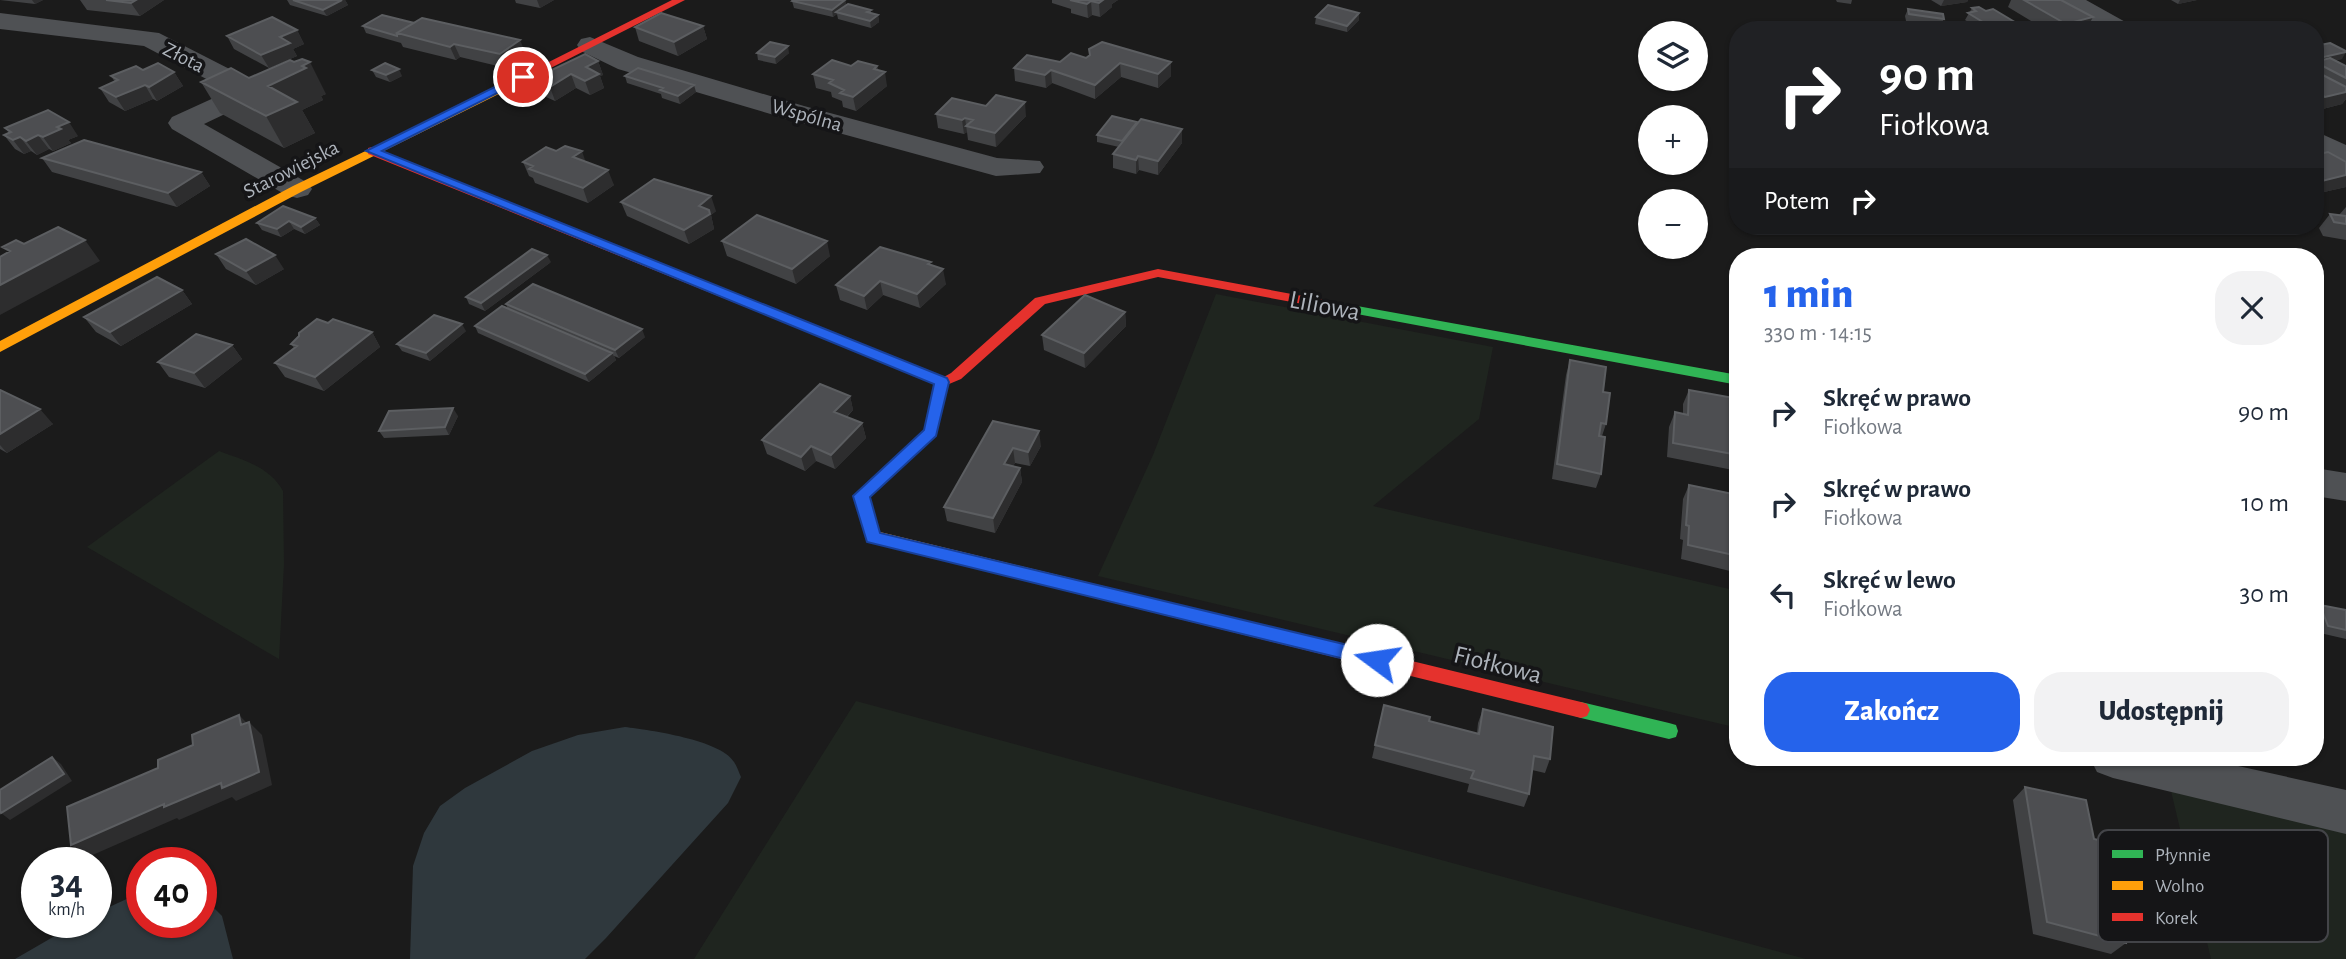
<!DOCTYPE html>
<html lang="pl">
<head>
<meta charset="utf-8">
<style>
  body { margin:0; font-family:"Alegreya Sans",sans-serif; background:#f2f2f3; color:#1f2937; height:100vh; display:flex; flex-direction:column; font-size:26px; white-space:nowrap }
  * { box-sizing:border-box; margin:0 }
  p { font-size:23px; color:#747a83 }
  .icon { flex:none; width:38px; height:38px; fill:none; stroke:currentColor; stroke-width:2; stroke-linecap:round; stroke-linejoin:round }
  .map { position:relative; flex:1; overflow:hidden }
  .details { position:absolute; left:1729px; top:248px; width:595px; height:518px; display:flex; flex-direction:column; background:#fff; border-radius:28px; box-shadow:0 2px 5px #0004 }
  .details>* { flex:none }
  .guide { position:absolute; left:1729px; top:21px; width:595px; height:214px; border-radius:28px; box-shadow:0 2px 5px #0004; background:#202124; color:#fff; overflow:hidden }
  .buttons { position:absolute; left:1638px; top:21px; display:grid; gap:14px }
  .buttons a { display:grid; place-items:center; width:70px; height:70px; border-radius:50%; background:#fff; box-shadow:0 2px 5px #0004; font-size:35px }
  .speed { position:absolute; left:21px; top:847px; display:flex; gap:14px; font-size:35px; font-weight:700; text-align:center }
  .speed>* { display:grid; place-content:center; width:91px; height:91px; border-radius:50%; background:#fff; box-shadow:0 2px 5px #0004; line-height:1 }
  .speed small { font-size:18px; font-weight:400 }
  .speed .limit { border:10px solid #d22; background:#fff; color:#111 }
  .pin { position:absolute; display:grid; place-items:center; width:60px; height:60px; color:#fff; margin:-30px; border:4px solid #fff; border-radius:50%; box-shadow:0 2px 7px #0007 }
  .me { position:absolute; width:77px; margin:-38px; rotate:284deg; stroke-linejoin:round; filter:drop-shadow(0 0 5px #0008) }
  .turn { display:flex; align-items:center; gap:24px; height:147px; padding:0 35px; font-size:32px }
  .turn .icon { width:91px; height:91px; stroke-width:2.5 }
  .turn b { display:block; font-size:49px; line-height:60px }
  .then { display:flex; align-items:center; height:66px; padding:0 35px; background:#0003; gap:14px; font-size:26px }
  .round { display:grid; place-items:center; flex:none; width:74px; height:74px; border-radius:28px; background:#f2f2f3 }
  .headline { display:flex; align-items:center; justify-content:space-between; height:119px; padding:0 35px }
  h1 { font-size:42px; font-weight:800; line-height:52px; color:#2563eb }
  .action { display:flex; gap:14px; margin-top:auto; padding:14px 35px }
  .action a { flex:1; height:80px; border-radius:28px; background:#2563eb; color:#fff; font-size:28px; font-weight:800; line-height:80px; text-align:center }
  .action a+a { background:#f2f2f3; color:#1f2937 }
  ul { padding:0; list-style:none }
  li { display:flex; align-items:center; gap:21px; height:91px; padding:0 35px }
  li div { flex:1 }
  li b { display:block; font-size:26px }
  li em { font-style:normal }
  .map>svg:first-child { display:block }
</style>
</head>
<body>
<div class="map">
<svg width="2346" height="959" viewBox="0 0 2346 959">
  <rect width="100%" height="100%" fill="#1b1b1b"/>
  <path fill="#1f251f" d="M1216,294L1493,347L1479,419L1373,506L1738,591V728L1098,576L1153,455Z
    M219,451C243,460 270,467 283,491L284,564L279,659L87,547Z
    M856,701L1806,959H694Z
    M2171,791L2346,832V959H2211Z"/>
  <path fill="#2f383d" d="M625,727C650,730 721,740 734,762C737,766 739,773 741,777L728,803L606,938L585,959H410L413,866L424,833L440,806L465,788L532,751L578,735Z
    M142,892V922H201L203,897L222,916L233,959H15L79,922H96V913Z"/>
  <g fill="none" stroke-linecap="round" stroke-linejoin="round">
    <path fill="#4f5154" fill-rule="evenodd" d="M2055,0H2086L2129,24L2133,30H2101L2059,5Z
      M0,13L159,33L253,81L258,91L248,103L204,124L308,183L312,189L308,195L297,198L286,195L172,129L168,123L172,117L229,91L144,46L0,29Z
      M590,37L638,57L804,106L997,158L1040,161L1044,167L1040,173L996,176L784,118L618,69L581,51L577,45L581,39Z
      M2315,131L2346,145V166L2315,152Z
      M2315,468L2346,473V501L2315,496Z
      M2090,758H2202L2346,790V834L2113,778L2097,772Z"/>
    <path fill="#30b455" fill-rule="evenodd" d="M1335,302L1738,375V385L1330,309L1328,306L1330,303Z
      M1581,702L1669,723L1676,725L1678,731L1676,737L1669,739L1581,718L1575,716L1572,710L1575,704Z"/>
    <path fill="#ff9f0a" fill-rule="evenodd" d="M525,74L531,77L529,79L301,192L0,352V341L293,186Z
      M918,367L947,378L949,382L936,436L869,498L880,532L1066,577L1072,579L1074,584L1072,589L1066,591L867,541L853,496L924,430L934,384L913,375L911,372Z"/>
    <path fill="#e5322d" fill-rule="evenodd" d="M672,0H685L529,79L519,77Z
      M372,147L923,369L925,372L918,377L913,375L368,154V148Z
      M1158,269L1335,302L1342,306L1335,310L1158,277L1045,304L961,379L942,387L935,382L951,373L1035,298Z
      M1066,577L1581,702L1587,704L1590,710L1587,716L1581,718L1066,591L1060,589L1058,584L1060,579Z"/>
  </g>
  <path fill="#414244" d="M0,0H43L35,4Z
    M80,0H164L140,16L87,10Z
    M287,0H345L348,5L327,16L290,5Z
    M515,0H554L540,8L516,3Z
    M845,0L846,5L871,10V13L878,15L879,22L871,28L838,19L837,14L833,17L794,8L792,1Z
    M1052,0H1118L1112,4V7L1100,17L1092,15L1088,18L1071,13V9L1052,3Z
    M1836,0H1852L1851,4L1837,2Z
    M1931,0H1968L1967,2L1941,6Z
    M2011,0H2061L2086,30H2046L2008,7Z
    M2171,0H2197L2178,4Z
    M1972,8L1986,11L2028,30H1981L1965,20Z
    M1908,9L1944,19L1941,25L1906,21L1905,16Z
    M1359,13V20L1347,32L1315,24L1316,17Z
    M363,26L526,54L506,68L460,57L456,60L403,47L401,43L366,33Z
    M703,26L707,39L678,56L639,41L635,27Z
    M297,30L304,44L293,49L297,56L269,68L234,49L227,36Z
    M2315,46L2342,59L2336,60L2346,66V99L2342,104L2315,111Z
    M1089,49L1171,62V76L1158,88L1121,77L1095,99L1052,83L1046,88L1015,81L1014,68L1086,58L1089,55Z
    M757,53H789L776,64L758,60Z
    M598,61L603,75L600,76L604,88L590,95L576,88L555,101L537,93L531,80Z
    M851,66H877L878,70L887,86L856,111L843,107L842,101L832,97L831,92L816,88L813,74Z
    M143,70L174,72L183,86L157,101L153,99L125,111L109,102L100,88L115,82L111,76Z
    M372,70L402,76L390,82L376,77Z
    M625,76L696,92L680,104L662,98L661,94L627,83Z
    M249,78L326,94L321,96L323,100L302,110L315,133L284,148L220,113L201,82Z
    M936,114L1026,116L996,147L968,140L967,132L964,134L938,128Z
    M1137,122V124L1182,143L1158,175L1139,170L1136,174L1113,168V154L1119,147L1097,142V135Z
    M5,128L78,136L68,140L71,143L53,151L49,149L37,155L31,151L24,154L15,149L4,135L9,133Z
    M2315,155L2346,187L2315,194Z
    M42,158L201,172L210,186L177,207L52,172Z
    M523,162H586L614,185L588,203L535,183L533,178L529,176Z
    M621,202L716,211L711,215L714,229L689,244L627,216Z
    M2346,207V240L2323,236L2319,228L2330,214L2339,215Z
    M315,218L320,225L305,234L294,229L281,237L262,230L257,223Z
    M722,241L830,256L796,284L727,256Z
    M216,254L284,269L256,285L226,269Z
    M551,262L485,311L469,304L466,297Z
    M931,265L946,284L920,308L883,295L867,310L840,300L836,285Z
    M182,290L192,304L121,346L96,332L84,317Z
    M506,304L645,337L619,358L614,356L616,360L589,382L478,333L475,326L508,309Z
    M1125,312L1126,326L1085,368L1044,350L1042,335Z
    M328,323L372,332L380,347L324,391L285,377L275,363L294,348L291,344Z
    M466,331L430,361L402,351L397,344Z
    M232,345L242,359L205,388L169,377L158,362Z
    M1570,360L1603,392L1606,424L1602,436L1601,474L1596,488L1552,479L1566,375Z
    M0,390L53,424L7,453L0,449Z
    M1689,390L1733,428L1738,429V471L1667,457L1669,427L1675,412L1683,414V404Z
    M850,396L853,410L847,417L862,423L866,438L835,469L816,461L805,471L767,454L762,440Z
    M458,416L449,435L384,438L379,431Z
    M993,421L1041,446L1030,466L1015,463L1013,466L1020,468L1022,482L995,533L947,521L944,507Z
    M1689,485L1738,495V564L1734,572L1681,559L1683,540L1680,539L1683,499Z
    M2320,605L2346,610V639L2320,633L2315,620V610Z
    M1384,705L1429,721L1477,733L1478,723L1483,709L1550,759L1545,773L1532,770L1529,794L1524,807L1467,792L1469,784L1372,758Z
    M2025,787L2094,839L2155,870L2168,894L2162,899L2167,923L2151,935L2124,928L2126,943L2111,954L2033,934L2013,800Z"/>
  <path fill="#2d2d2e" d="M32,0H43L35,4Z
    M136,0H164L140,16L131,3Z
    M342,0H345L348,5L327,16L323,10Z
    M537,0H554L540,8Z
    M845,0L847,7L836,12L837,14L833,17L832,10Z
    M1103,0H1118L1112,4V7L1100,17L1099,3Z
    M1944,0H1968L1967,2L1941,6Z
    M2180,0H2197L2178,4Z
    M1091,1L1092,15L1088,18L1087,4Z
    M1359,13V20L1347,32V26Z
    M878,15L879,22L871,28L870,21Z
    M2093,17L2086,30H2063L2066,24Z
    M703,26L707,39L678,56L674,42Z
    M297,30L304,44L293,49L297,56L269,68L261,55L280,37Z
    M520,40L526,54L506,68L500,54Z
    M454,44L460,57L456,60L450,47Z
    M788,46L789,53L776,64L775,57Z
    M2346,52L2342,59L2319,64L2315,62V59Z
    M598,61L603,75L600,76L604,88L590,95L585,81L586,67Z
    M310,62L326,94L321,96L323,100L302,110L315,133L284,148L266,116L268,86Z
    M1171,62V76L1158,88V74Z
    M1120,63L1121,77L1095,99V85Z
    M877,66L879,76L885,72L887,86L856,111L853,97L874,69Z
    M399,69L402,76L390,82L386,75Z
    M1051,70L1052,83L1046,88L1045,75Z
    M174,72L183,86L157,101L149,87Z
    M571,74L576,88L555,101L550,87Z
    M145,85L153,99L125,111L116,97Z
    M694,85L696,92L680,104L678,96Z
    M2346,92V99L2342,104L2315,111L2325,97Z
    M1025,102L1026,116L996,147L995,133Z
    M965,118L967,132L964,134L962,120Z
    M69,122L78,136L68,140L71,143L53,151L43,137L57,127Z
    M1182,129V143L1158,175V161Z
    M38,135L49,149L37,155L26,141Z
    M20,137L31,151L24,154L13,140Z
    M582,151L587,166L573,157Z
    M1138,156L1139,170L1136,174V160Z
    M608,170L614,185L588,203L583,188Z
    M201,172L210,186L177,207L168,193Z
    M2346,175V187L2315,194V190L2322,181Z
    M711,196L716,211L711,215L714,229L689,244L684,230L699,206Z
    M315,218L320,225L305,234L301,227Z
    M289,221L294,229L281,237L277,229Z
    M85,240L100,261L0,315V285Z
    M827,241L830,256L796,284L792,269Z
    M275,255L284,269L256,285L246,271Z
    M547,255L551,262L485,311L481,303Z
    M943,269L946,284L920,308L917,294Z
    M880,281L883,295L867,310L864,296Z
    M182,290L192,304L121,346L110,332Z
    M1125,312L1126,326L1085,368L1084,353Z
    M462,324L466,331L430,361L426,353Z
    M642,329L645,337L619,358L615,350Z
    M372,332L380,347L324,391L315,377Z
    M232,345L242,359L205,388L194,373Z
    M612,353L616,360L589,382L585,374Z
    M850,396L853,410L837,426L834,412Z
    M453,408L458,416L449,435L445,427Z
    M40,409L53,424L7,453L0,445V434Z
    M862,423L866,438L835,469L831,455Z
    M1039,431L1041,446L1030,466L1028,452Z
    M811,446L816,461L805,471L801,457Z
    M1013,448L1015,463L1006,479L1004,464Z
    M1020,468L1022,482L995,533L993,518Z
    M239,715L250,726L249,722L262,735L272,785L236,801L232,797L179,820L177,818L88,857L71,845L241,725Z
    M52,757L61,764L72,781L10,820L1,813Z"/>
  <path fill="#4d4e51" stroke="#5c5e61" stroke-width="2" d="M106,0H136L131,3Z
    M293,0H342L323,10Z
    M793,0H845L832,10L792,1Z
    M1070,0H1103L1099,3L1091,1L1087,4Z
    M2024,0H2061L2093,17L2066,24Z
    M848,4L871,10L867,12L878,15L870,21L836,12Z
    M1328,5L1359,13L1347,26L1316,17Z
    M1979,7L1986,11L1993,9L2028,30H1996L1968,13L1976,11L1972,8Z
    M1908,9L1943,14L1944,19L1909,14Z
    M661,13L703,26L674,42L635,27Z
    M382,15L414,23L397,33V36L363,26Z
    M272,17L297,30L280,37L290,43L261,55L227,36Z
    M422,18L520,40L500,54L454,44L450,47L397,33Z
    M770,42L788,46L775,57L757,53Z
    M1102,42L1171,62L1158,74L1120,63L1095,85L1051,70L1045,75L1014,68L1027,55L1060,62L1071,53L1086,58L1090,55L1089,49Z
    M2330,43L2346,51V52L2315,59V46Z
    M585,54L598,61L586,67L599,74L585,81L571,74L550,87L531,80Z
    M2330,58L2346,66V78L2315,62Z
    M302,59L310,62L302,66L306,68L268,86L297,102L266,116L201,82L231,68L249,78L290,60L294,62Z
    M832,60L851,66L858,61L877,66L874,69L885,72L853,97L840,93L844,90L829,83L833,80L813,74Z
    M158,63L174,72L149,87L145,85L116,97L100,88L118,80L111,76L136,66L143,70Z
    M385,63L399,69L386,75L372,70Z
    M638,68L694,85L678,96L660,90L663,88L625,76Z
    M2315,71L2346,87V92L2325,97L2315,92Z
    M996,95L1025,102L995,133L966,126L973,120L965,118L962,120L936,114L952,98L986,106Z
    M48,110L69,122L57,127L61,129L43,137L38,135L26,141L20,137L13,140L4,135L11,132L5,128Z
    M1112,116L1137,122L1122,141L1097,135Z
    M1141,119L1182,129L1158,161L1138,156L1136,160L1113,154Z
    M84,140L201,172L168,193L42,158Z
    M565,146L582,151L573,157L608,170L583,188L529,169L533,166L523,162L546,147L556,151Z
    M2328,152L2346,162V175L2322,181L2315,177V174L2322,172L2315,168V155Z
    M654,179L711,196L699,206L709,210L710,214L684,230L621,202Z
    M283,206L315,218L301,227L289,221L277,229L257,223Z
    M2330,214L2346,216V224L2334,222Z
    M757,215L827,241L792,269L722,241Z
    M58,227L85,240L0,285V257L10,251L2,247L16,240L24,244Z
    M246,239L275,255L246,271L216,254Z
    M880,247L931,262L928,264L943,269L917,294L880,281L864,296L836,285Z
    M532,249L547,255L481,303L466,297Z
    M157,277L182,290L110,332L84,317Z
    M533,284L642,329L615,350L506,304Z
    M1085,295L1125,312L1084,353L1042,335Z
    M502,306L612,353L585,374L475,326Z
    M434,315L462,324L426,353L397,344Z
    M317,319L328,323L333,319L372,332L315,377L275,363L297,346L291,344L299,336V333Z
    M196,334L232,345L194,373L158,362Z
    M1570,360L1606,367L1603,392L1610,393L1606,424L1601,423L1599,436L1605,437L1601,474L1557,464Z
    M820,384L850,396L834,412L862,423L831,455L811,446L801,457L762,440Z
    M0,390L40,409L0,434Z
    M1689,390L1734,398L1733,428L1738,429V455L1673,443L1675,412L1688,415Z
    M453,408L445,427L379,431L389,411Z
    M993,421L1039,431L1028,452L1013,448L1004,464L1020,468L993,518L944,507Z
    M1689,485L1738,495V556L1688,545L1689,526L1686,525Z
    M2320,605L2346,610V630L2328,626Z
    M1384,705L1430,717L1429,721L1479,734L1483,709L1553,727L1550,759L1534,756L1529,794L1471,778L1474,771L1375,745Z
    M239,715L241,725L249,722L259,772L222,788L221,783L164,807V804L71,845L67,807L158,768V760L193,745L192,735Z
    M52,757L64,774L1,813L0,811V790Z
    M2025,787L2086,800L2094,839L2152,853L2155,870L2165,879L2168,894L2162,898L2167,923L2122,912L2126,943L2047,922Z"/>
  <path fill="#2563eb" stroke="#184099" stroke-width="2" d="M519,75L529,77L382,151L947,378L949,382L936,436L870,497L880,533L1377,652L1383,655L1386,660L1383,665L1377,667L867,542L853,496L924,430L934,384L366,151Z"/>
  <g text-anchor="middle" stroke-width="7" stroke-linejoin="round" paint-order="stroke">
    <g font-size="21" fill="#adb3bb" stroke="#151517">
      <text transform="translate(184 57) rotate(27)" y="7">Złota</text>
      <text transform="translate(807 115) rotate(16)" y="7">Wspólna</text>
      <text transform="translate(291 169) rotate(-27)" y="7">Starowiejska</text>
    </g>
    <g font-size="26" fill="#adb3bb" stroke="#151517">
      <text transform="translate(1325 305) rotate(11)" y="9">Liliowa</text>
      <text transform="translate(1498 664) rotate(14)" y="9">Fiołkowa</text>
    </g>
  </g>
  <rect x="2098" y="830" width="230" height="112" rx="10" fill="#151517" stroke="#434448" stroke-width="2"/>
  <rect x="2112" y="850" width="31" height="8" fill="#30b455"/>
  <rect x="2112" y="881" width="31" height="9" fill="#ff9f0a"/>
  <rect x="2112" y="913" width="31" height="8" fill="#e5322d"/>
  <g font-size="19" fill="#adb3bb">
    <text x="2155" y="861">Płynnie</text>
    <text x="2155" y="892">Wolno</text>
    <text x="2155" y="924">Korek</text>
  </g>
</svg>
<div class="buttons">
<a><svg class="icon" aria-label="layers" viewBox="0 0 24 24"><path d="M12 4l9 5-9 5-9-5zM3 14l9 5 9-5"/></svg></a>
<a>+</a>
<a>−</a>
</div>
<div class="speed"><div>34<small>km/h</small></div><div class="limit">40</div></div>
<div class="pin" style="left:523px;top:77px;background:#d93025"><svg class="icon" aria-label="arrive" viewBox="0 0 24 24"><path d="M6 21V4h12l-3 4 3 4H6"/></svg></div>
<svg class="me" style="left:1377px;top:660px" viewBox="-20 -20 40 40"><circle r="19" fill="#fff"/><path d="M0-13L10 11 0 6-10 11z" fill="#2563eb"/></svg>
<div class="guide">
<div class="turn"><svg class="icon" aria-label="right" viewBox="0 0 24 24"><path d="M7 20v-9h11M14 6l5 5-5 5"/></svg><div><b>90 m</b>Fiołkowa</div></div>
<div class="then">Potem<svg class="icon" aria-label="right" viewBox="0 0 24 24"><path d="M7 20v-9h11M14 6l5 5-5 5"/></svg></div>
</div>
<section class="details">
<div class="headline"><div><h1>1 min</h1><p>330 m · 14:15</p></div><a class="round"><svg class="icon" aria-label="close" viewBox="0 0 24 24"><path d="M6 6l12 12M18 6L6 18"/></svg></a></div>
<ul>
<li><svg class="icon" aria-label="right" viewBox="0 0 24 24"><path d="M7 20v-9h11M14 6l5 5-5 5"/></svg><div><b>Skręć w prawo</b><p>Fiołkowa</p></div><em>90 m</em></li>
<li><svg class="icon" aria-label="right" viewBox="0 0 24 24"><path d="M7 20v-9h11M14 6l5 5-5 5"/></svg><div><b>Skręć w prawo</b><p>Fiołkowa</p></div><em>10 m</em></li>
<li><svg class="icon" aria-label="left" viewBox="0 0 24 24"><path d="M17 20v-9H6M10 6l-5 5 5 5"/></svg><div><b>Skręć w lewo</b><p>Fiołkowa</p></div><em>30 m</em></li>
</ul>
<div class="action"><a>Zakończ</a><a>Udostępnij</a></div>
</section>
</div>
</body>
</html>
